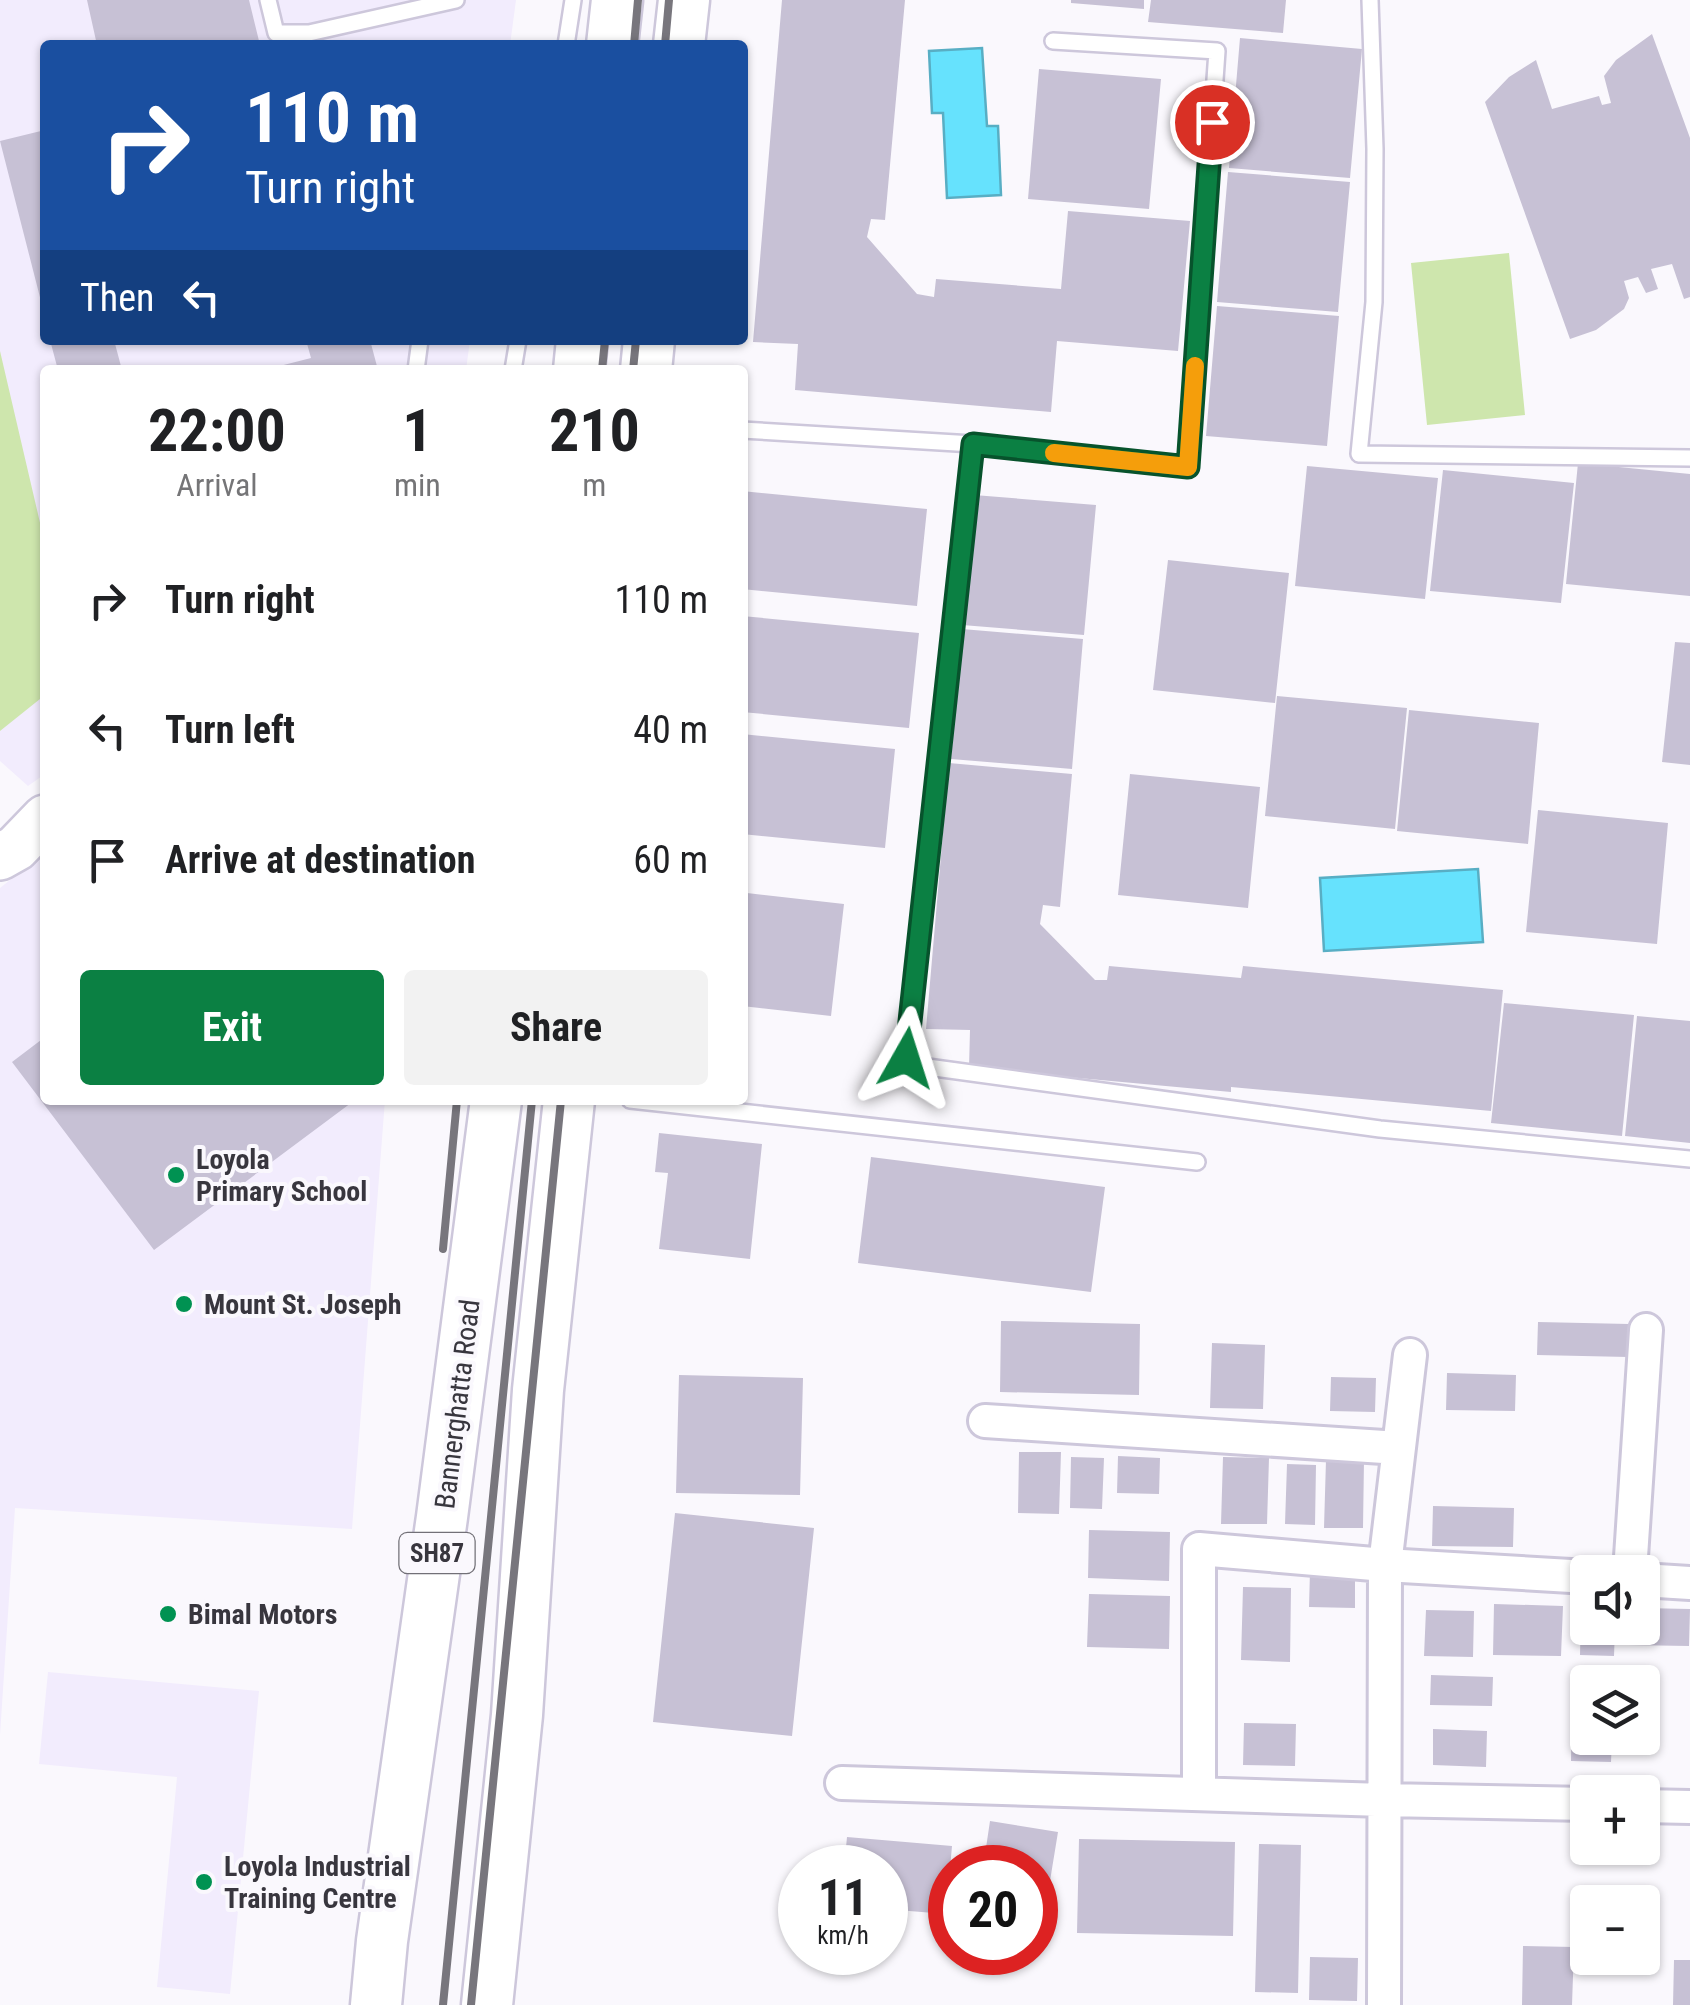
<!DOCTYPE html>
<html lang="en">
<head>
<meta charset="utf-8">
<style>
  body { margin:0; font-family:"Roboto Condensed",sans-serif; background:#f2f2f2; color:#202124; height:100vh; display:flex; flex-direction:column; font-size:38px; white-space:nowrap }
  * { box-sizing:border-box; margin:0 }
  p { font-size:32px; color:#757577 }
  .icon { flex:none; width:55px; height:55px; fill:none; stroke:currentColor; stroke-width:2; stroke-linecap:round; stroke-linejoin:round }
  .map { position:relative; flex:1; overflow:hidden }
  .side { position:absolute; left:40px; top:365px; width:708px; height:740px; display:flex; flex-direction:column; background:#fff; border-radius:10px; box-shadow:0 2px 8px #0004 }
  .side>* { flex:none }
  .banner { position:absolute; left:40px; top:40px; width:708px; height:305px; border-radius:10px; box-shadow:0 2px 8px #0004; background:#1a4fa0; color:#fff; overflow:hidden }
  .buttons { position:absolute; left:1570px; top:1555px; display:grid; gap:20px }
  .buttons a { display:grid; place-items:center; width:90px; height:90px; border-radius:10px; background:#fff; box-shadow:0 2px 8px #0004; font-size:50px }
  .speed { position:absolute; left:778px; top:1845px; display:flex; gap:20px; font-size:50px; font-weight:700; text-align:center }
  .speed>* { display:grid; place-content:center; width:130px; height:130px; border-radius:50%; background:#fff; box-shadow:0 2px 8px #0004; line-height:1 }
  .speed small { font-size:25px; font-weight:400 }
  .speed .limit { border:15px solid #d22; background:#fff; color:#111 }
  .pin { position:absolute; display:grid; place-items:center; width:85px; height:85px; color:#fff; margin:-42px; border:5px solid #fff; border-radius:50%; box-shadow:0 2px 10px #0007 }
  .me { position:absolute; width:110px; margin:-55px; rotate:6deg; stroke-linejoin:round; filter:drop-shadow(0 0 8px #0008) }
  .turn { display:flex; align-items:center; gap:35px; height:210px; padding:0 40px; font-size:45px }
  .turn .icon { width:130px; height:130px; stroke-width:2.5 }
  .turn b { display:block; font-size:70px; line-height:85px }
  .then { display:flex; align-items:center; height:95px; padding:0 40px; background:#0003; gap:20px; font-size:38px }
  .eta { display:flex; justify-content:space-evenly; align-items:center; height:170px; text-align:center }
  .eta b { font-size:60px; font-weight:700; line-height:70px }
  .primary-button { display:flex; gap:20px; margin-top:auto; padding:20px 40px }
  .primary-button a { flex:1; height:115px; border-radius:10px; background:#0b8043; color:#fff; font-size:40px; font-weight:700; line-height:115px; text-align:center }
  .primary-button a+a { background:#f2f2f2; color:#202124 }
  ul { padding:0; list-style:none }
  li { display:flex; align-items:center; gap:30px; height:130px; padding:0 40px }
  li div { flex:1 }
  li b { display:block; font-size:38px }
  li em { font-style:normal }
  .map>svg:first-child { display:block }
</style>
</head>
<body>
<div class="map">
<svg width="1690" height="2005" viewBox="0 0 1690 2005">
  <rect width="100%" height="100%" fill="#faf8fd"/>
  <path fill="#f2ecfd" d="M0,0H516L510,45H45V340H470L466,370H45V774L28,786L0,761Z
    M45,852V1100H385L352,1529L15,1508L0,1735V888Z
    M48,1672L259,1691L230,1994L157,1987L177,1777L39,1764Z"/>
  <path fill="#cee6ad" d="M1509,253L1525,415L1427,425L1411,263Z
    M0,351L41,527H45V695L0,731Z"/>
  <path fill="#66e2fd" stroke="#58aec4" stroke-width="2.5" d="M982,48L987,126H998L1001,195L947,198L943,113H932L929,51Z
    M1478,869L1483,942L1324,951L1320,878Z"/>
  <path fill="#c7c1d5" d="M87,0H249L260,45H97Z
    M782,0H905L885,220L871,219L867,237L917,294L934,297L936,279L1061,289L1068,211L1190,221L1178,351L1057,341L1051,412L795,390L798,344L753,342Z
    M1071,0H1144V9L1071,3Z
    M1151,0H1286L1283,33L1148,22Z
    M1652,34L1690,138V297L1684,299L1672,264L1651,269L1658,289L1646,293L1638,277L1624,281L1629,298L1624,309L1596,330L1570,339L1485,102L1509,77L1536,60L1552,109L1599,96L1602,105L1611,103L1604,76L1616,60Z
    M1240,38L1362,49L1350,178L1229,168Z
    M1039,69L1161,79L1149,209L1028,199Z
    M45,130V313H44L0,141Z
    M1228,172L1350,182L1338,312L1217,302Z
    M1217,306L1339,316L1327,446L1206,436Z
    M50,340H114L122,370H58Z
    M306,340H370L378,370H264L311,358Z
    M1578,463L1690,474V596L1566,584Z
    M1307,466L1438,478L1425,599L1295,586Z
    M1443,470L1574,483L1561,603L1430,591Z
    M742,491L927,509L917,606L742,589Z
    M974,495L1096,505L1084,635L962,625Z
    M1168,560L1289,573L1275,703L1153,690Z
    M742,616L919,633L909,728L742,712Z
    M962,629L1083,639L1072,769L951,759Z
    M1675,642L1690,643V765L1662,762Z
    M1277,696L1407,708L1395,829L1265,816Z
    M1409,710L1539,723L1528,844L1397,831Z
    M742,734L895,749L885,848L742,834Z
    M949,763L1072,774L1060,907L1043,905L1040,924L1095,980H1107L1109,966L1241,978L1243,966L1503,990L1491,1111L1231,1087V1092L969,1068L970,1030L926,1029Z
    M1130,774L1260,787L1248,908L1118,895Z
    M1538,810L1668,823L1657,944L1526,932Z
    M747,893L844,904L831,1016L742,1006V934Z
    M1504,1003L1634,1015L1622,1136L1491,1123Z
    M1637,1016L1690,1021V1143L1625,1136Z
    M45,1037V1100H355L154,1250L12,1062Z
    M659,1133L762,1144L750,1259L659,1249L668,1173L655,1172Z
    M871,1157L1105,1187L1091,1292L858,1263Z
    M1001,1321L1140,1324L1139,1395L1000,1392Z
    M1538,1322L1629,1324L1628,1357L1537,1355Z
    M1212,1343L1265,1345L1263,1409L1210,1408Z
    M1447,1373L1516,1375L1515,1411L1446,1410Z
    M679,1375L803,1378L800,1495L676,1493Z
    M1331,1377L1376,1378L1375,1412L1330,1411Z
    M1019,1452H1061L1059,1514L1018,1513Z
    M1118,1456L1160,1458L1159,1494L1117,1493Z
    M1071,1457L1104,1458L1102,1509L1070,1508Z
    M1223,1457L1269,1458L1267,1524H1221Z
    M1326,1460H1364L1363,1528H1324Z
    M1287,1464L1316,1465L1315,1525L1285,1524Z
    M1433,1506L1514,1508L1513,1547L1432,1546Z
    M675,1513L814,1528L792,1736L653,1722Z
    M1089,1530L1170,1532L1169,1581L1088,1578Z
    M1310,1571L1355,1572V1608L1309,1607Z
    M1243,1587L1291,1588L1290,1662L1241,1660Z
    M1089,1594L1170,1596L1169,1649L1087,1647Z
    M1494,1604L1563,1606L1561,1656L1493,1655Z
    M1581,1607H1588V1628H1615L1614,1656L1580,1655Z
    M1642,1608L1690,1609L1689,1646L1628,1645V1628H1642Z
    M1426,1610L1474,1611L1473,1657L1424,1656Z
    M1431,1675L1493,1677L1492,1706L1430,1705Z
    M1572,1688L1588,1689V1738H1612L1611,1762L1571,1761Z
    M1244,1723L1296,1724L1295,1766L1243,1765Z
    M1433,1729L1487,1731L1486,1767L1433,1765Z
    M990,1821L1058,1832L1040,1942L1035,1941V1868H983Z
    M847,1837L952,1846L946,1914L885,1909V1868H844Z
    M1079,1839L1235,1842L1233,1936L1077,1933Z
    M1259,1844L1301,1845L1298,1993L1255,1992Z
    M1523,1946L1574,1947L1572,2005H1522Z
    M1310,1957L1358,1958L1357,2001L1309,2000Z
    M1674,1960H1690V2005H1673Z"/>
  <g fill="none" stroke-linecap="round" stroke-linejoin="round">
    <g stroke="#cdc7db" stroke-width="20">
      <path id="service" d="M268,0L276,33H309L456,0
        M1370,0L1375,149L1374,302L1359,454L1690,458
        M566,45L573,0
        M416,370L420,340
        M513,370L518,340
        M742,430L973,444L1188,467L1217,51L1053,41
        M973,444L906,1055V1059L913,1065L1380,1129L1690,1159
        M630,1100L1197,1162"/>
    </g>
    <g stroke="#cdc7db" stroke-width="38">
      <path id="minor" d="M985,1421L1399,1448
        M1630,1572L1646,1330
        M1642,1580L1690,1583
        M842,1783L1384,1800L1588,1804
        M1199,1794V1549L1385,1565L1588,1577
        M1642,1806L1690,1807
        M1384,2005L1385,1565L1410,1355"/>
    </g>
    <g stroke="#cdc7db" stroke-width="50">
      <path id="secondary" d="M0,857L16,848L45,818"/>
    </g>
    <g stroke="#cdc7db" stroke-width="55">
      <path id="primary" d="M612,45L617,0
        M679,45L684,0
        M579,370L582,340
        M646,370L649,340
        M376,2005L382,1941L442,1517L496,1100
        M487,2005L517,1715L538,1390L569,1100"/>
    </g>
    <use href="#service" stroke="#fff" stroke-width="15"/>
    <use href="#minor" stroke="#fff" stroke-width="32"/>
    <use href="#secondary" stroke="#fff" stroke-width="45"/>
    <use href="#primary" stroke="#fff" stroke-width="50"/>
    <path stroke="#78767d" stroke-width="8" d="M634,45L638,0
      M665,45L669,0
      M602,370L605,340
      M633,370L636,340
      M443,1249L457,1100
      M443,2005L532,1100
      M471,2005L561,1100"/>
  </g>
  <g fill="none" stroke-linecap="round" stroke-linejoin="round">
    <g stroke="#07532c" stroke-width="25">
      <path id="route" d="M906,1058L973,444L1188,467L1212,122"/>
    </g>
    <use href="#route" stroke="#0b8043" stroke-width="18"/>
    <path stroke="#f59e0b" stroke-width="18" d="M1054,453L1188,467L1195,366"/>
  </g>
  <g fill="#009252" stroke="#faf8fd" stroke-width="4">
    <circle cx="176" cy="1175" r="10"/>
    <circle cx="184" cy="1304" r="10"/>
    <circle cx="168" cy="1614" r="10"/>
    <circle cx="204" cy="1882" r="10"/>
  </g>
  <g text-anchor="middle" stroke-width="8" stroke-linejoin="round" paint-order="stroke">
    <rect fill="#faf8fd" stroke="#727077" stroke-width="2.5" x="399.5" y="1533" width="75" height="40" rx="8"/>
    <g font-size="25" font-weight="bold" fill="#38363e">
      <text x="437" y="1562">SH87</text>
    </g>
    <g font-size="28" font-weight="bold" fill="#38363e" stroke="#faf8fd" text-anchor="start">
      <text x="196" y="1169">Loyola<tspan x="196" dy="32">Primary School</tspan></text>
      <text x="204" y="1314">Mount St. Joseph</text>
      <text x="188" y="1624">Bimal Motors</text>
      <text x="224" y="1876">Loyola Industrial<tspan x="224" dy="32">Training Centre</tspan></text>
    </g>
    <g font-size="28" fill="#38363e" stroke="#faf8fd">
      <text transform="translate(457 1404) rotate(-83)" y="10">Bannerghatta Road</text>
    </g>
  </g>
</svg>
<div class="buttons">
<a><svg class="icon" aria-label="sound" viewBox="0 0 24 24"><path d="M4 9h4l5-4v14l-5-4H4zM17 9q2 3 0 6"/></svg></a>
<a><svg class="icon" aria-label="layers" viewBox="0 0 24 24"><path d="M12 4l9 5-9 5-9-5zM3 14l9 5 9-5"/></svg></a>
<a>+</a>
<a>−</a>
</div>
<div class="speed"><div>11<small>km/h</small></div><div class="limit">20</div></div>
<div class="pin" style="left:1212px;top:122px;background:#d93025"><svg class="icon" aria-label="arrive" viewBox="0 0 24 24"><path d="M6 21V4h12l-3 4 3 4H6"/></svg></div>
<svg class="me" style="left:906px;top:1058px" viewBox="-20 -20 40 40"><path d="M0-17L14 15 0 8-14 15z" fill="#0b8043" stroke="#fff" stroke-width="4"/></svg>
<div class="banner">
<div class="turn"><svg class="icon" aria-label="right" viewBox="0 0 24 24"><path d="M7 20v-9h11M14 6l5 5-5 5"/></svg><div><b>110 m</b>Turn right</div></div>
<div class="then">Then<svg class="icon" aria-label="left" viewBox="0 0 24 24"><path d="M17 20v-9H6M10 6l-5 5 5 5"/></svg></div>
</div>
<section class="side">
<div class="eta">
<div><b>22:00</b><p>Arrival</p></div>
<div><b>1</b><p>min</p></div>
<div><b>210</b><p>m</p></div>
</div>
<ul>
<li><svg class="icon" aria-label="right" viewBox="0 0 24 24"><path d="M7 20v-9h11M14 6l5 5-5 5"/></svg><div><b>Turn right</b></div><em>110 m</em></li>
<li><svg class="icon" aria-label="left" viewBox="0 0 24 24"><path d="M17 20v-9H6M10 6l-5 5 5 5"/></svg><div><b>Turn left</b></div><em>40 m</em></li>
<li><svg class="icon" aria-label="arrive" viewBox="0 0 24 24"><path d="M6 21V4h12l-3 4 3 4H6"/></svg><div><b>Arrive at destination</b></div><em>60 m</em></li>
</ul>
<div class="primary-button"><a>Exit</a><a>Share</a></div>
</section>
</div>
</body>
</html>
